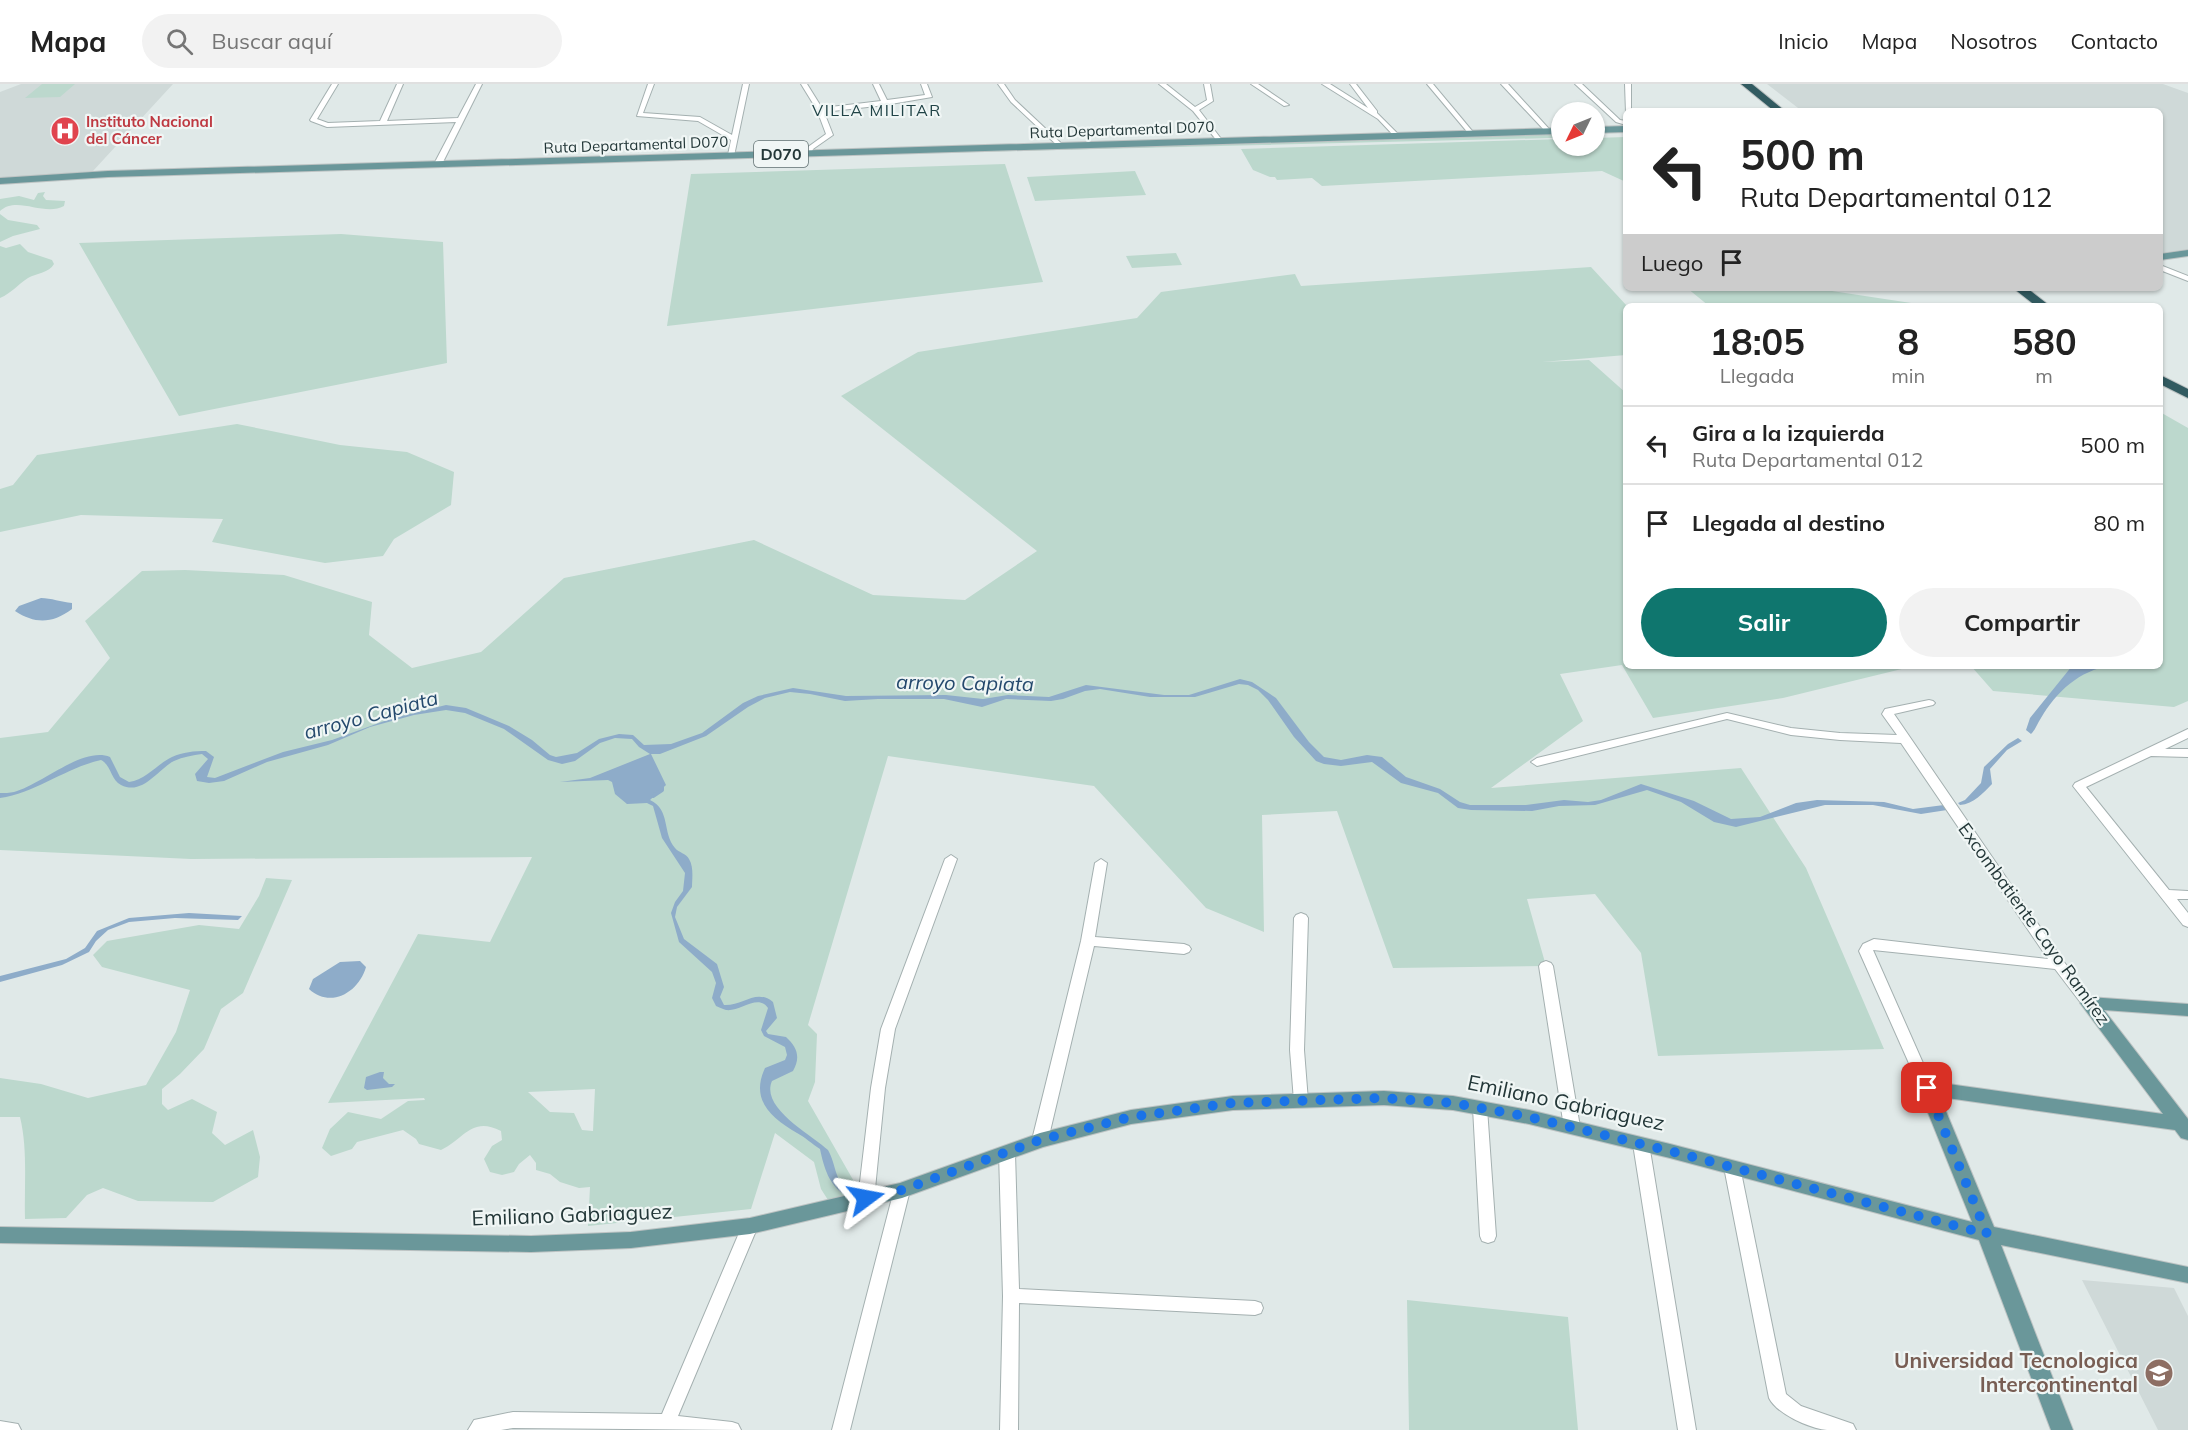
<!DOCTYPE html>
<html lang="es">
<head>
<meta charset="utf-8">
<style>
  body { margin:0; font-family:Mulish,sans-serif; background:#f2f2f2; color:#222; height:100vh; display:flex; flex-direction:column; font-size:22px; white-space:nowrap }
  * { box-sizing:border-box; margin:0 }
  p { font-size:20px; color:#767676 }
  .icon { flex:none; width:33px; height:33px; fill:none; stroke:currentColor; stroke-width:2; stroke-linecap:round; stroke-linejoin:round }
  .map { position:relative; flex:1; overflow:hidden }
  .sheet { position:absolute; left:1623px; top:219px; width:540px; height:366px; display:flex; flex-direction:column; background:#fff; border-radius:9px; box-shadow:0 2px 4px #0004 }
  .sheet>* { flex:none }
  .hud { position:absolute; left:1623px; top:24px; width:540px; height:183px; border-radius:9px; box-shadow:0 2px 4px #0004; background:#fff; color:#222; overflow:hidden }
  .needle { width:39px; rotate:227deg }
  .fabs { position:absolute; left:1551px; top:18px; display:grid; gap:12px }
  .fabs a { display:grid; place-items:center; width:54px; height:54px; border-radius:50%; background:#fff; box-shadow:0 2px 4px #0004; font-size:30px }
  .pin { position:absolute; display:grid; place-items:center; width:51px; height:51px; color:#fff; margin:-26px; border-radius:12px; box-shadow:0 3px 9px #0006 }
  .me { position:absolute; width:66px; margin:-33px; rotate:77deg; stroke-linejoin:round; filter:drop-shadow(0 0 4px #0008) }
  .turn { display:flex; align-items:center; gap:21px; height:126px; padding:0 18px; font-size:27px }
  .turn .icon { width:78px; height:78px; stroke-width:2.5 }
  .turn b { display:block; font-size:42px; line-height:51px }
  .then { display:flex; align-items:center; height:57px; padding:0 18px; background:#0003; gap:12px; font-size:22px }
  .eta { display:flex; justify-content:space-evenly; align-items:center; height:102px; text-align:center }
  .eta b { font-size:36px; font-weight:700; line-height:42px }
  .cta { display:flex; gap:12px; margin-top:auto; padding:12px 18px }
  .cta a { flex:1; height:69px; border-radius:36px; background:#0f766e; color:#fff; font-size:24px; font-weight:700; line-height:69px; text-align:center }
  .cta a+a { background:#f2f2f2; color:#222 }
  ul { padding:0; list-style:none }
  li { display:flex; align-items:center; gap:18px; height:78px; padding:0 18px; border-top:2px solid #e0e0e0 }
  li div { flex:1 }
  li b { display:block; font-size:22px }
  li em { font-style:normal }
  header { display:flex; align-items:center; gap:36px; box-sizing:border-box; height:84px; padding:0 30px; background:#fff; border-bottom:2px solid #e0e0e0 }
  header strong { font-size:28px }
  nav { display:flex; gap:33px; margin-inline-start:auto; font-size:21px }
  .search { width:420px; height:54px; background:#f2f2f2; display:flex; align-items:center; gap:15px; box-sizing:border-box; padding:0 21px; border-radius:33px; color:#767676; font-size:22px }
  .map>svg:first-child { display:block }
</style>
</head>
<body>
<header>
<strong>Mapa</strong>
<div class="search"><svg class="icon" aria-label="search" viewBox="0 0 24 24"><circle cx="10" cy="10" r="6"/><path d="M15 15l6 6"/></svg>Buscar aquí</div>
<nav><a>Inicio</a><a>Mapa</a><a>Nosotros</a><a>Contacto</a></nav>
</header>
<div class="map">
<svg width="2188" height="1346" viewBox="0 0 2188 1346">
  <rect width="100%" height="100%" fill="#e0e9e8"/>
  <path fill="#cfd9d8" d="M21,0H173L93,87L0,94V8Z
    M1767,0H2163L2188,9V165L2160,169V27H1802Z
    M2082,1196L2174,1204L2188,1232V1346H2158Z"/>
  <path fill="#bcd8cd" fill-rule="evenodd" d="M42,0H75L60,13L25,14Z
    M1562,49L1561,53L1551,54L726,74Z
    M1626,53V98L1602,87L1322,102L1312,94L1277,96L1275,93H1270L1253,86L1241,65L1561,55L1562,62H1594L1595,54Z
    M1005,80L1043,198L667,242L691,90Z
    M1135,87L1146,111L1035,117L1027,93Z
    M45,108L43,112L46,116L65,117L64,122C44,133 17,111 0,127V115L19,112L34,116L38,109Z
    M0,130L8,136L37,141L40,145L13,152L0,158Z
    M341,150L443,158L447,279L179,332L79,159Z
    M20,160L28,168L52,176L54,180C49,189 37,189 28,194C18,200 12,209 0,214V162L6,164Z
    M1176,169L1182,181L1132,184L1126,172Z
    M1591,183L1627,222L1626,271L1542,278L1589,276L1626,309V582H1914L1783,614L1653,634L1622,581L1560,590L1583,637L1491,704L1741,684L1806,784L1884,965L1658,972L1641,869L1595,810L1527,815L1546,882L1393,884L1337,727L1262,731L1264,848L1206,824L1094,702L888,672L808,941L817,950L815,998L808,1017L860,1108L828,1116L821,1105L814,1078L775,1049L751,1125L588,1142L590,1103L579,1104L560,1098L550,1090L536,1086V1079L530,1071L519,1080L514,1088L502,1091L490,1088L484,1075L492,1062L502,1056L501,1047C472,1032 465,1054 441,1066L419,1060L416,1055L403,1046L357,1058L352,1065L331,1072L322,1064L330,1045L348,1028L381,1035L408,1017L425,1016L424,1014L328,1019L418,850L490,858L532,773L191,775L0,766V654L48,648L110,574L85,537L142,487L185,486L284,491L372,518L369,551L412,584L481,568L564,494L754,456L873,511L965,516L1037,467L841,312L918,268L1137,234L1161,208L1295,190L1301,202ZM595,1005L593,1047L582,1046L574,1029L550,1028L528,1008Z
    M1687,204H1812L1931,222H1709Z
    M2160,328L2188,344V617L2174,623L1993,607L1971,582H2160Z
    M237,340L340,361L407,368L454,388L451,421L394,455L383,472L325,479L212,458L223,435L81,431L0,448V405L13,401L37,371Z
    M266,794L292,796L243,909L221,925L204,965L180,990L162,1005V1020L168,1026L192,1015L217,1028L212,1049L225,1061L253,1046L260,1073L258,1093L213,1118L138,1117L103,1104L87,1111L66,1134L25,1135C24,1101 28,1066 20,1033H0V994L41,1000L88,1014L146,1001L176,948L190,906L102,883L93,871L107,857L199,841L239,845L259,812Z
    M1407,1216L1568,1233L1578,1346H1409Z"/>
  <path fill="#8eacc9" d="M41,514C51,514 61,518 72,519V525C52,540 35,540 15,527L19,522Z
    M2072,582H2110C2080,586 2056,608 2041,634C2037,640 2036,645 2031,650L2026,646L2030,634Z
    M1240,595L1252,598L1276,614L1309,658L1324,673L1341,676L1367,671L1382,673L1406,693L1440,705L1460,718L1470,721H1526L1564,716L1588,718L1601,716L1641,700L1694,717L1731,735L1760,733L1796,719L1817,716L1884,718L1913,725L1944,721L1947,726L1921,730L1873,721H1825L1736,743L1714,738L1681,718L1647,706L1595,721L1559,722L1532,727L1471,726L1458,724L1438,709L1401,699L1372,678L1341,682L1324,680L1316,677L1294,653L1268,616L1258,606L1248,601L1239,600L1195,613H1150L1100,605L1085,607L1063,615L1051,617L1006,615L982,623L944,615H878L845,617L810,610L790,608L765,614L748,623L706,652L660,670H651L666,701L650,716C671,726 662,749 675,764C679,769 686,769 689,775C694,783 692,795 692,803L677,823L675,833L684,855L717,880L724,903L720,913L724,921C743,922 756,904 773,918L777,934L766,947L768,950L786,953C797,963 801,973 793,987L772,997C760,1024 812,1051 828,1066C837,1082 834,1099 852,1109L845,1111C829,1101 824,1084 820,1065C812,1060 805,1053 797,1049C771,1034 750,1016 765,984L785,976L787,971L785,963L764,952L761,946L768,924C758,909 740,928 726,926C722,925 719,923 716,922L712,914L716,899L712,888L679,858L671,829L675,818L683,807L685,789L662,754L653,722L647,719L627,720L615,710L612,698L608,696L560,698L590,694L650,670L639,663L632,655L615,654L600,659L575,677L562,680L548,676L504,645L465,629L446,626L414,631L370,643L328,661L267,678L224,697L209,699L197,697L195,690L208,675L202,670C193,671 183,673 174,677C158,685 143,712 121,701C111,696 111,681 101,676C65,684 36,709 0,714V709C4,709 10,709 14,708C41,701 83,662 110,673L120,693L129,698C146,696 157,680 172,673C183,668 194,667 206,667L214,673L207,693L215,694L283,668L332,656L390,635L446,621L466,624L509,642L532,656L550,671L556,673L577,669L599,655L619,650L633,651L644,661L671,660L702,649L743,619L758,612L793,604L846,612L946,611L983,615L1008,611L1049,613L1086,601L1164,611H1189Z
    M2018,654L2022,657L2007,666L1990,685L1992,700C1983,709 1974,720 1960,721L1958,719L1965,716L1981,699L1984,683L2008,660Z
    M189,829L242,832L238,836L175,834L129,838L108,846L96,857L89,868L62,881L0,898V892L66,875L85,864L97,847L129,834Z
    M360,877L366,883C359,908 331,925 309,905L313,895L340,878Z
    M380,988H384L383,994L389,1000H395L392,1003L367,1006L364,1004L366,993Z"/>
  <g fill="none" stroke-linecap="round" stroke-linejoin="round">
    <path stroke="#8eacc9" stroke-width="4" d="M653,712L662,706V700"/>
    <g stroke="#a4b0b0" stroke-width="2">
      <path id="minor" d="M332,0H338L317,35L328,39L380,37L397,0H403L387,37L458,34L476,0H482L442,80L438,82L434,80L456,38L327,43L311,37L310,36Z
        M648,0H654L643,29L700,33L732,51L743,0H749L734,72L728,71L731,56L698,37L637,32Z
        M801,0H807L822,24L881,17L873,0H879L887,16L925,11L921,0H927L932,13L885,21L824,28L833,51L813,65L811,70L809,71L805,69L808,63L826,50L817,26Z
        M998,0H1004L1015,16L1063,61V63H1059L1011,18Z
        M1159,0H1166L1195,23L1207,16L1204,0H1210L1213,17L1199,26L1222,56V58H1218L1193,27Z
        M1251,0H1258L1289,21L1284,22Z
        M1322,0H1330L1368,24L1350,0H1356L1377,27V29L1400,52L1395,53L1378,35Z
        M1427,0H1433L1473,48V50H1469Z
        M1501,0H1508L1550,46V48H1546Z
        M1575,0H1582L1620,36L1626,37V41L1616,38Z
        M1625,0H1631V27L1626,29Z
        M2160,181L2188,192V197L2160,186Z
        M1929,616L1933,617L1935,619L1933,621L1894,630L2064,878L2096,919L2094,923H2084L2055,885L1873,866L1934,1004L1932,1008L1927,1010L1922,1008L1920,1004L1859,867L1863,860L1874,855L2048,875L1901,659L1840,656L1791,651L1727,635L1537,682L1531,678L1537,674L1727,629L1791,644L1840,649L1897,651L1882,630L1885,625Z
        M2188,645V654L2165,665H2188V673L2151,672L2086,703L2169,806L2188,807V815H2177L2188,829V843L2183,841L2073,702L2075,699Z
        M951,771L957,775L895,945L885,1004L874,1115L872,1119L866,1121L860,1119L858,1115L871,1004L881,945L945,775Z
        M1101,775L1107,779L1095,853L1184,860L1189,862L1191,865L1189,868L1184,870L1094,862L1048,1056L1045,1060L1040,1062L1035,1060L1032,1056L1081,857L1095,779Z
        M1301,829L1306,831L1308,834L1304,966L1308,1017L1306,1021L1301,1023L1296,1021L1294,1017L1290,966L1294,834L1296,831Z
        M1546,877L1551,879L1553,882L1580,1043L1577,1047L1572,1049L1567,1047L1564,1043L1539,882L1541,879Z
        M1480,1018L1485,1020L1487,1024L1496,1152L1494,1157L1488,1159L1482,1157L1480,1152L1473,1024L1475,1020Z
        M1641,1054L1646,1056L1649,1060L1696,1346H1678L1633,1060L1636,1056Z
        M1007,1063L1012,1065L1015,1069L1019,1205L1255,1217L1261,1219L1263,1224L1261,1229L1255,1231L1019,1219L1018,1346H1000L1003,1212L999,1069L1002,1065Z
        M1732,1077L1737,1079L1740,1083L1786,1310L1801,1322L1853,1340L1856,1346C1846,1346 1836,1346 1827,1346C1809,1344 1777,1330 1769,1314L1724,1083L1727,1079Z
        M902,1100L908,1102L910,1106L850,1346H832L894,1106L896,1102Z
        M750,1136L756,1137L758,1142L678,1332L732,1338L738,1340L741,1346L513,1344L501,1346H468L474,1336L513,1328L662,1330L742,1142L744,1137Z
        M0,1337L18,1340L21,1346H0Z"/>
    </g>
    <g stroke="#bdc3c3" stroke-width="2">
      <path id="major" d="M1626,42V48L1594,49V43Z
        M1562,44V50L108,93L0,100V94L108,87Z
        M2188,166V172L2160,176V170Z
        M2089,913L2188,920V932L2104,926L2188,1035V1056L2181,1054L2175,1046L1940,1013L1994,1143L2188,1183V1199L2001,1161L2073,1346H2051L1979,1156L1670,1074L1529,1040L1453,1026L1384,1021L1233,1026L1131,1040L1043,1063L902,1114L750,1150L631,1164L531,1168L0,1159V1143L531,1152L631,1148L750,1134L900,1099L1040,1049L1131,1026L1233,1012L1384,1007L1453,1012L1529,1026L1670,1060L1972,1138L1918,1004L1920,999L1927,997L2163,1030L2083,923L2080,919L2083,915Z"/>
    </g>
    <g stroke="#bdc3c3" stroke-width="2">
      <path id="highway" d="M1741,0H1752L1785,27H1774Z
        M2013,204H2027L2050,222H2036Z
        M2160,291L2188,305V314L2160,300Z"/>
    </g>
    <use href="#minor" fill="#fff" fill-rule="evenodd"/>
    <use href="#major" fill="#6a979a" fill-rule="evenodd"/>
    <use href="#highway" fill="#325b61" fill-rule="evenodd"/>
  </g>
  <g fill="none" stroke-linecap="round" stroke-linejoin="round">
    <path stroke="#1a73e8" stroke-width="10" stroke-dasharray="0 18" d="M866,1114L902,1106L1040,1056L1131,1033L1233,1019L1383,1014L1453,1019L1529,1033L1670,1067L1987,1150L1927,1004"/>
  </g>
  <defs>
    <g id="hospital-disc" transform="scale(1.5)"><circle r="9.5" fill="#e0444e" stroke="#f0f6f5"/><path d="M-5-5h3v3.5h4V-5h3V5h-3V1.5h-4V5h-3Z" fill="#fff"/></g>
    <g id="university-disc" transform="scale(1.5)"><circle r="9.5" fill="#8d6e63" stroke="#f0f6f5"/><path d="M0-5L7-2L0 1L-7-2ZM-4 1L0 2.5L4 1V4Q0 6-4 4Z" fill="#fff"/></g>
  </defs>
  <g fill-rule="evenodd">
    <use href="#hospital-disc" x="65" y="47"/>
    <use href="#university-disc" x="2159" y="1289"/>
  </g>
  <g text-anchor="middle" stroke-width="4.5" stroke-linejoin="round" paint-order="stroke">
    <g font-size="15" font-weight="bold" fill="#be3a42" stroke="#f0f6f5" text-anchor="start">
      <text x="86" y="43">Instituto Nacional<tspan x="86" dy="17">del Cáncer</tspan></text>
    </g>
    <g font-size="15" fill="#233738" stroke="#f0f6f5">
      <text transform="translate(1122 46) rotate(-2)" y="5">Ruta Departamental D070</text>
      <text transform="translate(636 61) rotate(-2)" y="5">Ruta Departamental D070</text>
    </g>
    <g font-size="16" letter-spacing="1.5" fill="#214447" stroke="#f0f6f5">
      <text x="877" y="32">VILLA MILITAR</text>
    </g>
    <rect fill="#f0f6f5" stroke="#607071" stroke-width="1.5" x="754" y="57" width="54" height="26" rx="4.5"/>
    <g font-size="16" font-weight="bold" fill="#233738">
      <text x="781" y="76">D070</text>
    </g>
    <g font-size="18" fill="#233738" stroke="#f0f6f5">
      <text transform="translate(2034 840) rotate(54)" y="6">Excombatiente Cayo Ramírez</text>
    </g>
    <g font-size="20" font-style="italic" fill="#24496d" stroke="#f0f6f5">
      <text transform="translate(965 599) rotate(1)" y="7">arroyo Capiata</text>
      <text transform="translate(371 631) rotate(-15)" y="7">arroyo Capiata</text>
    </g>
    <g font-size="21" fill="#233738" stroke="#f0f6f5">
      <text transform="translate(1566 1019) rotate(12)" y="7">Emiliano Gabriaguez</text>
      <text transform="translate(572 1131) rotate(-2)" y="7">Emiliano Gabriaguez</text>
    </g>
    <g font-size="21" font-weight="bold" fill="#785e54" stroke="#f0f6f5" text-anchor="end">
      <text x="2138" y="1284">Universidad Tecnologica<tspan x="2138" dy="24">Intercontinental</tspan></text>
    </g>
  </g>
</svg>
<div class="fabs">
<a><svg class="needle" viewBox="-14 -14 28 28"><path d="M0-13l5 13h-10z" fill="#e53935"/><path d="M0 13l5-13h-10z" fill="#767676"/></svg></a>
</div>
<div class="pin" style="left:1927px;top:1004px;background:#d93025"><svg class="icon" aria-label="arrive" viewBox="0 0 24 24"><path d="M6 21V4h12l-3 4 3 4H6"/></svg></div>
<svg class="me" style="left:866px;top:1114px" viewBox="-20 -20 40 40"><path d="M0-17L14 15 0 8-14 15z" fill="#1a73e8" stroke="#fff" stroke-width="4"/></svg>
<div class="hud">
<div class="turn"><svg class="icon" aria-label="left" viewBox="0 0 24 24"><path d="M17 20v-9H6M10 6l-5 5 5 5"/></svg><div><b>500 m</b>Ruta Departamental 012</div></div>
<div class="then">Luego<svg class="icon" aria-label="arrive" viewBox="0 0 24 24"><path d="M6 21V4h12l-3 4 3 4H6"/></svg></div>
</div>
<section class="sheet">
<div class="eta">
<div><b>18:05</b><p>Llegada</p></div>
<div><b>8</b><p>min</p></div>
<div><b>580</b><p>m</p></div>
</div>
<ul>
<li><svg class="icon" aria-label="left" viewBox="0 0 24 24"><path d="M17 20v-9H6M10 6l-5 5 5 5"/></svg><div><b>Gira a la izquierda</b><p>Ruta Departamental 012</p></div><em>500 m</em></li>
<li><svg class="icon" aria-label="arrive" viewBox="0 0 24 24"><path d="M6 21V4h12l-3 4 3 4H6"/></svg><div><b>Llegada al destino</b></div><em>80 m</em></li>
</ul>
<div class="cta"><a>Salir</a><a>Compartir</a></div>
</section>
</div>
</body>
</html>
